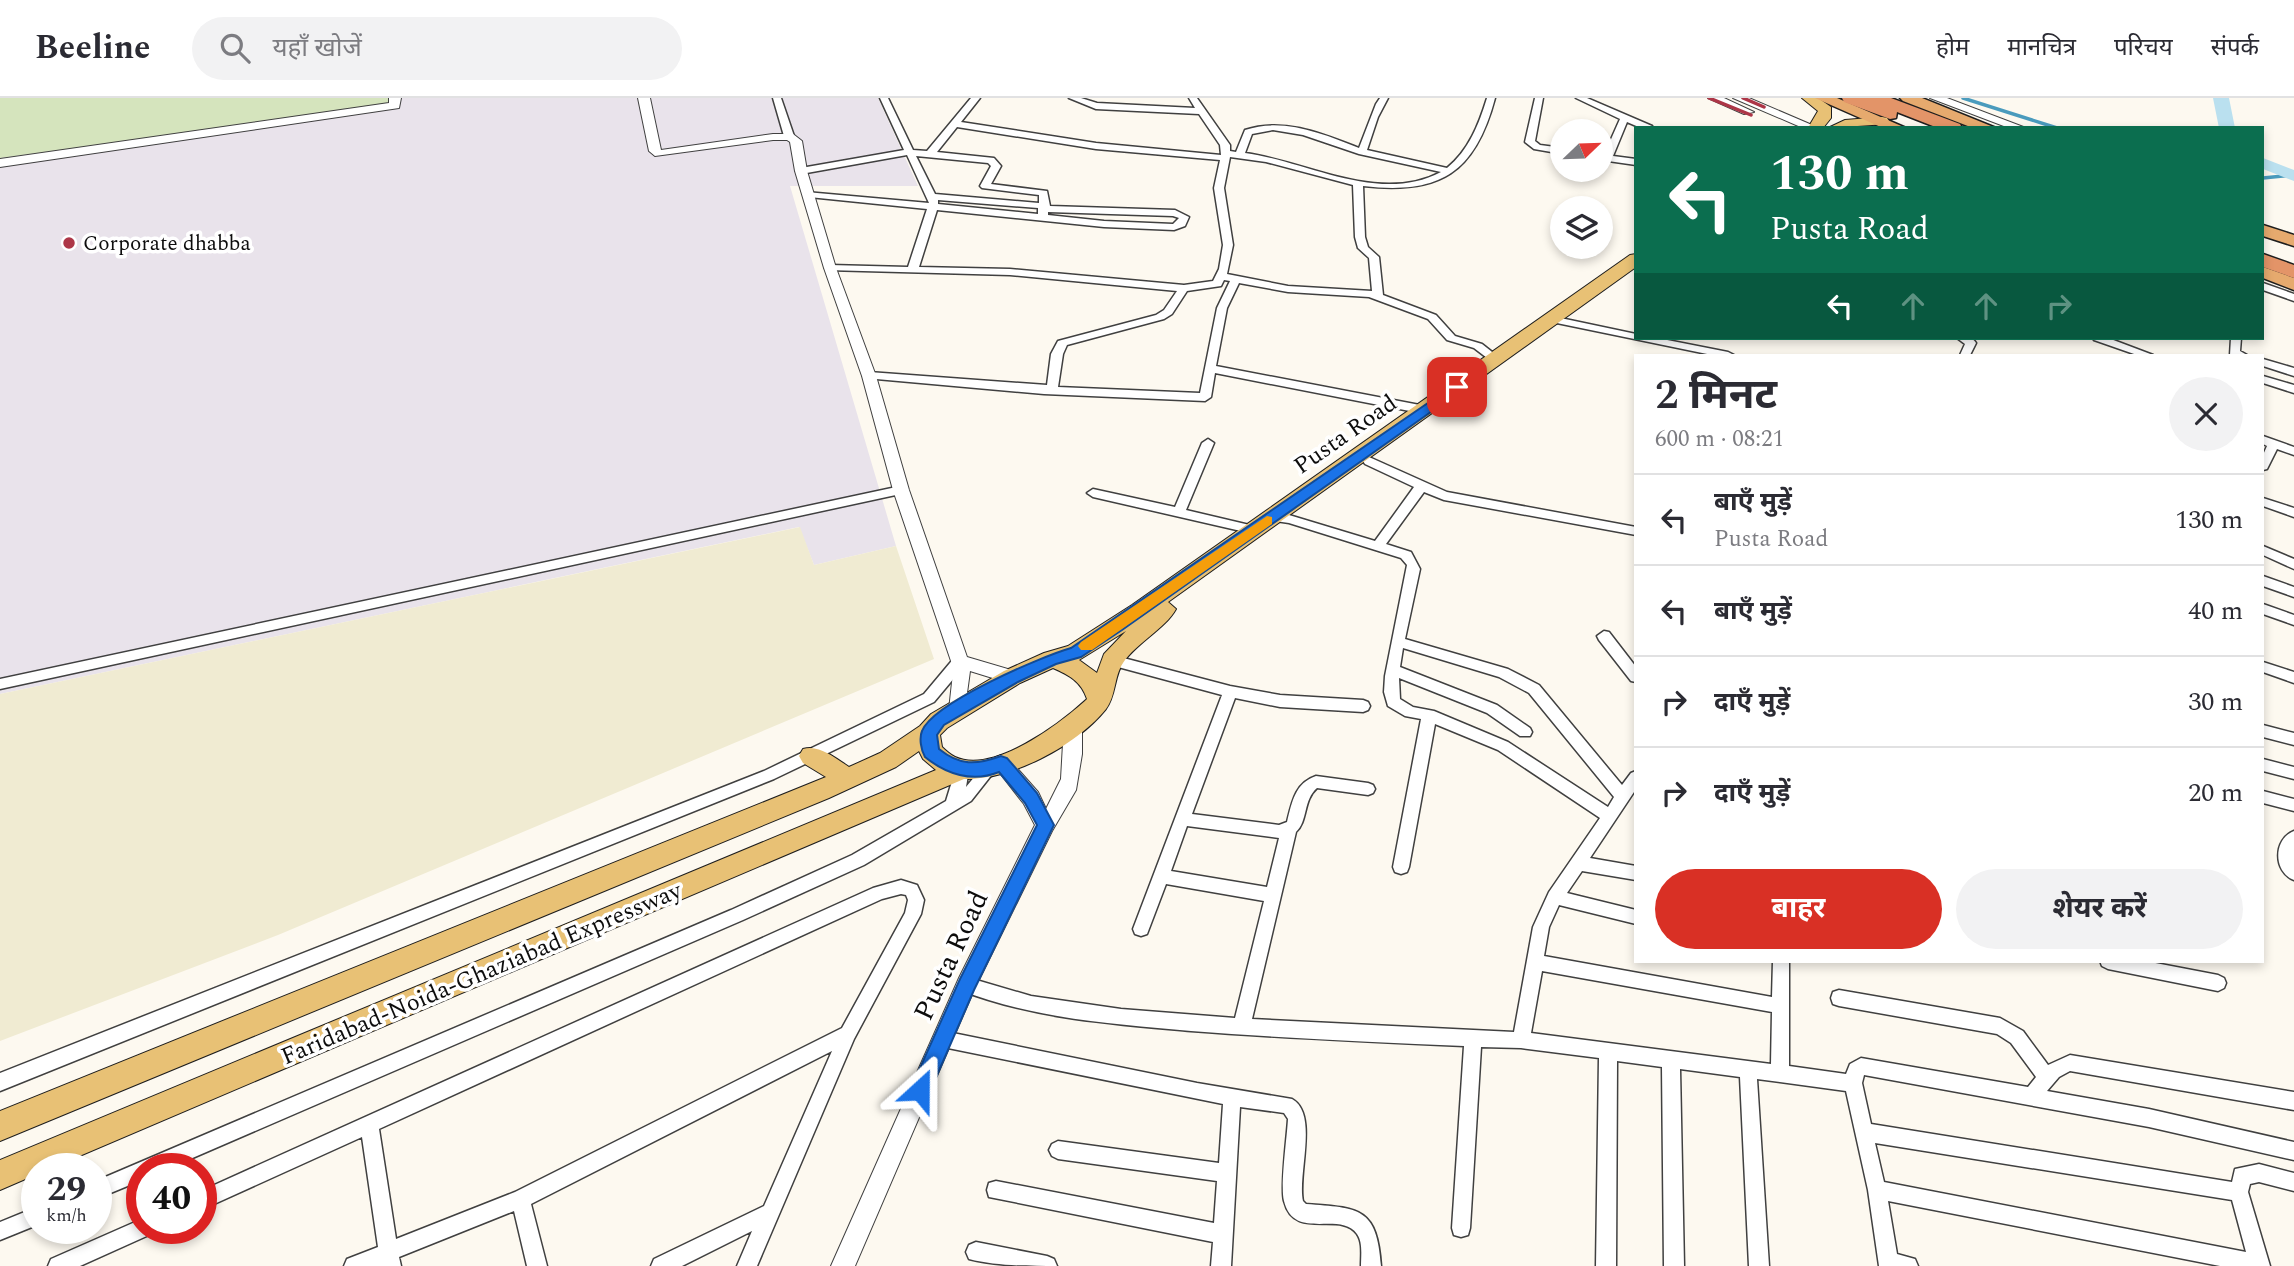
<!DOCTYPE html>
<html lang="hi">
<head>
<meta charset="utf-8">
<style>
  body { margin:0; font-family:Spectral,"Noto Sans Devanagari",serif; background:#f2f2f3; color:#2b2b33; height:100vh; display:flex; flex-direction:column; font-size:26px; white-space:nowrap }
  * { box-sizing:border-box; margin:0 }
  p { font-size:23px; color:#7c7c81 }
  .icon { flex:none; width:38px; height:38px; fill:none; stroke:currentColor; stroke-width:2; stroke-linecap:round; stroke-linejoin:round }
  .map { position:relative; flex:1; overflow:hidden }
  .details { position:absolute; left:1634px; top:256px; width:630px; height:609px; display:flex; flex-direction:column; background:#fff; border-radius:0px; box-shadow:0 4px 10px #0003 }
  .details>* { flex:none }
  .hud { position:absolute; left:1634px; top:28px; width:630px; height:214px; border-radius:0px; box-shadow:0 4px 10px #0003; background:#0b6e4f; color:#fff; overflow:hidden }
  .needle { width:46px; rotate:67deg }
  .controls { position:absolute; left:1550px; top:21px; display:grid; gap:14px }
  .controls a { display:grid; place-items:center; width:63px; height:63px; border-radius:50%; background:#fff; box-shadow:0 4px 10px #0003; font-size:35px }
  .speed { position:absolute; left:21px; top:1055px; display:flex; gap:14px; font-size:35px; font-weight:700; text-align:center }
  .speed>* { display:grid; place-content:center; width:91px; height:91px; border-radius:50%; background:#fff; box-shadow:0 4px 10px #0003; line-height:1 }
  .speed small { font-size:18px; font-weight:400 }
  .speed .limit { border:10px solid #d22; background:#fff; color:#111 }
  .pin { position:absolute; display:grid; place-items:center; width:60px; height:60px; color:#fff; margin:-30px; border-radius:14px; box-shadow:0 4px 10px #0006 }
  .me { position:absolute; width:77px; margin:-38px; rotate:24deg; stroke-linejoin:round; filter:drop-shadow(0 0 5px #0008) }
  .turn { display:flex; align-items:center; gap:24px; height:147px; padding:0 21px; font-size:32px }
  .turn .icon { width:91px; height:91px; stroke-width:2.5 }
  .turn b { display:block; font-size:49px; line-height:60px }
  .lanes { display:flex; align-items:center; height:66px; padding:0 21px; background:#0003; justify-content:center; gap:35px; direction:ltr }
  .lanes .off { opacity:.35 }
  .round { display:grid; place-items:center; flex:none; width:74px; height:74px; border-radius:37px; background:#f2f2f3 }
  .summary { display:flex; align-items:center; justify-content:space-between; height:119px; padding:0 21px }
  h1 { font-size:42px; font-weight:700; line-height:52px }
  .action { display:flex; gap:14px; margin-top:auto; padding:14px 21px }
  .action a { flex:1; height:80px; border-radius:42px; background:#d93025; color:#fff; font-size:28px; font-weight:700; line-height:80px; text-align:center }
  .action a+a { background:#f2f2f3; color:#2b2b33 }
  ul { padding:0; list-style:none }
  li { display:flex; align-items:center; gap:21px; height:91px; padding:0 21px; border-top:2px solid #e1e1e2 }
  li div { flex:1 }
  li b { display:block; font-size:26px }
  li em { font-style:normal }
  header { display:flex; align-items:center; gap:42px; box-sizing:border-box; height:98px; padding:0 35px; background:#fff; border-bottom:2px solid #e1e1e2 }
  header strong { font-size:33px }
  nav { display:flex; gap:38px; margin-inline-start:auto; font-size:24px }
  .search { width:490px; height:63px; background:#f2f2f3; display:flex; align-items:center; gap:18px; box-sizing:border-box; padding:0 24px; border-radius:38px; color:#7c7c81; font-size:26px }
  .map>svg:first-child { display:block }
</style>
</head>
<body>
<header>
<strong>Beeline</strong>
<div class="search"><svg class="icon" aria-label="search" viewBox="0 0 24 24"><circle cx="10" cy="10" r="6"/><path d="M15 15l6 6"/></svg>यहाँ खोजें</div>
<nav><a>होम</a><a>मानचित्र</a><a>परिचय</a><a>संपर्क</a></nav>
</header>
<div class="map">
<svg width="2294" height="1168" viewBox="0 0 2294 1168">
  <rect width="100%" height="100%" fill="#fdf9f0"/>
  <path fill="#e9e3eb" d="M0,0H878L918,88H790L896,448L814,467L799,429L0,596Z"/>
  <path fill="#f0ebd2" d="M800,429L814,467L896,448L934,561L278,837L0,943V596Z"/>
  <path fill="#d5e4bd" d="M0,0H395V8L0,60Z"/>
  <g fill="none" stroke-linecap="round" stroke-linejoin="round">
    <path stroke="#4a9bbd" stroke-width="3.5" d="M1963,0L2057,30
      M2263,80L2293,77"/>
    <path fill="#bae0ef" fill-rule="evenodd" d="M2213,0H2229L2235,30H2219Z
      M2263,60L2294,72V83L2263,71Z"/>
    <g stroke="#404040" stroke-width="3">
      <path id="minor" d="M773,0H781L794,38L792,40L784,38Z
        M880,0H888L913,52L927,53L971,0H980L961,24L1096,45L1221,57L1220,47L1199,16L1096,11L1069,0H1081L1097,5L1195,10L1189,0H1197L1230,47V53L1236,54L1245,32C1283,19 1323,36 1359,50L1376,6L1380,0H1388L1378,19L1367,52L1447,70C1469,52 1479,26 1487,0H1495C1475,75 1440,97 1363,88L1365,139L1368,149L1379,159L1383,197L1436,217L1455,238L1482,246L1501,261L1499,263H1491L1474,250L1447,242L1428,221L1369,199L1288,194L1239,185L1227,210L1216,268L1425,308L1429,309V315L1425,316L1215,275L1211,299L1205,303L1044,296L865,280L863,278L869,274L1047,287L1051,256L1058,243L1156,217L1164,212L1177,193L1010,177L826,172L825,170L830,167L908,169L927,111L809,99L804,96L806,94L929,105L907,57L801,76L796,73L801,70L904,52ZM957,29L1096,51L1220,62L1214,90L1223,147L1219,171L1213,183L1184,187L1010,171L919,169L937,112L1104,129L1174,132L1185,128L1189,119L1175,112L1050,108L1047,93L991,86L1001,68L994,60L937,54ZM1273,32L1303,37L1359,56L1441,74C1379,107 1307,63 1245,55L1252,36ZM916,58L988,65L991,68L980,88L982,90L1039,97V105L935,96ZM1230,59L1266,64L1353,87L1355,139L1358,150L1369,160L1372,193L1288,188L1227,176L1233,147L1224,90ZM938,102L1038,110V116L938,106ZM1048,114L1173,118L1179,120L1173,126L1104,123L1048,117ZM1224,182L1230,183L1217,210L1200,295L1058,289L1063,256L1067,247L1164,221L1172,216L1187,193L1221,188Z
        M1535,0H1543L1535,43L1540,47L1563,50V56L1534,51L1525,44Z
        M1576,0H1587L1652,28L1653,30H1641L1627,24L1613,58L1636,61V67L1601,62V56L1604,57L1620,21Z
        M2263,185L2294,196V203L2263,192Z
        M1551,218L1636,236V240H1657L1728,254L1734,257H1712L1547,223V219Z
        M1957,240C1964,240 1972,238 1976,245L1970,257H1960L1965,246Z
        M2093,240H2108L2153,257H2137L2094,242Z
        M2231,240H2241L2240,253L2247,257H2230Z
        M2263,261L2294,270V278L2263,268Z
        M2263,278L2294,287V295L2263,285Z
        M2263,338L2294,349V357L2277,351L2267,371L2263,372V357L2267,348L2263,346Z
        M1208,341L1214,345L1186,412L1258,429L1260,432L1258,435L1254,436L1093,399L1087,395L1093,391L1175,409L1202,345Z
        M1369,359L1447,394L1636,429V437L1444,402L1424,394L1386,446L1411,454L1420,471L1405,541L1508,571L1539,587L1622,687L1631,675L1636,673V691L1590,760L1636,768V782L1582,773L1567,795L1636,812V826L1559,807L1549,829L1544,858L1772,899L1773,863H1789V968L1846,976L1850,966L1861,960L2028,989L2036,979L2011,945L1997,936L1839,908L1833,906L1831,900L1833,894L1839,892L2000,920L2023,933L2048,967L2070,957L2294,994V1012L2070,973L2059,979L2047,993L2149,1011L2294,1044V1062L2149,1029L1864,977L1862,985L1871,1026L2232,1084L2235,1071L2259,1066L2294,1075V1093L2259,1084L2250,1086L2248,1094L2270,1168H2220L1888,1103L1897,1156L1915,1161L1918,1168H1879L1868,1092L1846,993L1757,981L1769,1168H1749L1740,979L1680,971L1684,1168H1664L1662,969L1617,963L1616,1168H1596L1599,960L1521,950L1481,949L1470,1130L1468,1137L1461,1139L1454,1137L1452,1130L1464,948C1373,944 1282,940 1191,933C1114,926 1034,921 960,892L958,887L960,882L966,879L1031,898L1121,911L1235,920L1264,803L1166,786L1147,836L1141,838L1135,836L1133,831L1222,597L1107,566L1105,562L1107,558L1112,557L1230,588L1280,597L1363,602L1368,604L1370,608L1368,612L1363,614L1280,609L1235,600L1192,716L1279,727L1287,724C1292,704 1295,685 1316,678L1368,685L1373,687L1375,691L1373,695L1368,697L1317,690C1303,702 1308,723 1296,734L1252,921L1514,934L1533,829L1549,794L1600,720L1498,652L1435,626L1409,769L1407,774L1401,776L1395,774L1393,769L1421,621L1405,618L1388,608L1384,594L1385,578L1407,467L1401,460L1289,425L1268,422L1266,419L1272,415L1289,417L1375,443L1414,389L1365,366L1363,363L1365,360ZM1403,550L1499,579L1529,595L1614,699L1608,709L1508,644L1434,613L1413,609L1400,601L1399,580L1487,615L1520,638H1530L1532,634L1530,630L1497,607L1400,569ZM1187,728L1279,740L1267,789L1171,773ZM1542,873L1772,914L1771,966L1531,935ZM1875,1045L2232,1102L2246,1154L1884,1084Z
        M901,388L907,392L905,395L0,591V581Z
        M2263,400L2294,410V419L2263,408Z
        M2263,448L2294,461V471L2263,457Z
        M2263,478L2294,489V499L2263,488Z
        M2263,506L2294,517V527L2263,516Z
        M1604,533L1609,534L1636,569V584L1631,583L1599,542L1597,538Z
        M960,558L965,559L967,563L965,567L934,604L774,681L0,993V975L764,673L924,596L955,559Z
        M2263,564L2294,574V585L2263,574Z
        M2263,627L2294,635V647L2263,639Z
        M2263,661L2294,669V681L2263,673Z
        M990,664L995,666L997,670L971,703L864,767L743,822L167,1071H142V1082L96,1101V1083L731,812L852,757L946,703L957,667L962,665L967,667L969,671L966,689L985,666Z
        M2263,693L2294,701V713L2263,705Z
        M2294,733V782C2273,774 2273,741 2294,733Z
        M901,782L917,787L924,802L921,816L854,941L757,1168H737L752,1133L682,1168H651L654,1161L764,1108L832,953L531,1106L547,1168H527L514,1113L399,1159L401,1168H344L347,1161L378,1149L362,1039L201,1112V1093L873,790ZM901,796L906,797L908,802L905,815L842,930L515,1094L396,1141L379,1031L882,801Z
        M2100,863H2145L2218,877L2224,880L2226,885L2224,890L2218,893L2108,871L2102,868Z
        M943,933L1197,985L1292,1001C1319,1016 1297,1077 1303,1103L1306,1106C1359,1110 1377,1109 1381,1168H1361C1361,1158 1363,1144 1357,1136C1340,1112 1294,1144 1284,1103C1280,1089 1287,1039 1288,1021L1284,1015L1240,1009L1231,1168H1211L1213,1144L989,1099L987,1092L989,1085L996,1083L1214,1125L1217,1083L1058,1061L1052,1058L1049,1052L1052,1046L1058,1043L1219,1065L1223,1006L943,949L937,947L934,941L937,935Z
        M37,1109V1127L0,1142V1124Z
        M142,1121V1130H151L149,1137L80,1168H48L51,1161Z
        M976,1144L1047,1158L1054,1161L1057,1168C1028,1168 996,1168 969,1161L966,1154L969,1147Z"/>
    </g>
    <g stroke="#404040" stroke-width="2">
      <path id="tertiary" d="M389,0H401L399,10L0,69V61L389,5Z
        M638,0H650L661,52L773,36H793L802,43L807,73L836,170L876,278L909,392L967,559L1018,574L1021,579L1018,584L1012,586L970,573L964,617H952L949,612L953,575L951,563L893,392L862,278L824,170L795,73L790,44L787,42H773L655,58L649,53Z
        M1708,0H1724L1754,14L1744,16Z
        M1733,0H1749L1819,30H1803Z
        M1930,0H1947L2026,30H2009Z
        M1073,621L1079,623L1082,628V656L1076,692L1052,733L974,892L855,1168H831L959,880L1035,727L1024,706L992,665L994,660L1001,657L1008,660L1038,694L1046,711L1061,681L1064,628L1067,623Z"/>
    </g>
    <g stroke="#1e1e1e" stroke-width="2">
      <path id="primary" d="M1802,0H1818L1831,9V20L1823,30H1808L1818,13Z
        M1882,19L1887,20L1889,23L1887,26L1828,30L1845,22Z
        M1636,156V169L1168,504L1176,511C1165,531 1136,545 1123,565C1114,578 1116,598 1106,611C1076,648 1011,682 964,681L49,1071H37V1076L0,1092V1062L936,672L923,661L919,653L896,669L829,700L0,1043V1013L826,679L803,665L799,658L803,651C819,646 835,660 849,669L880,655L920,628L931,616L1004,573L1044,555L1068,548L1132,507L1630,157ZM1126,533L1104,556L1097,575L1079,562ZM1053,570C1069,577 1081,583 1087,601C1061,625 993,677 955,659C951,657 946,653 942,649L940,637L947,630L1020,585Z"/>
    </g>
    <g stroke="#1e1e1e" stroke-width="3">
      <path id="trunk" d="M1815,0H1837L1906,30H1883Z
        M1900,0H1922L1996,30H1973L1903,3Z
        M2263,127L2294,137V148L2263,138Z
        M2263,169L2294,180V192L2263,180Z"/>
    </g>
    <g stroke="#1e1e1e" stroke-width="3">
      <path id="motorway" d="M1842,0H1891L1960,26L1962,30H1938L1897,14L1896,20L1890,21L1844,4Z
        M2263,156L2294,167V180L2263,169Z"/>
    </g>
    <use href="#minor" fill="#fff" fill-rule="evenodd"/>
    <use href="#tertiary" fill="#fff" fill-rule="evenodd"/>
    <use href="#primary" fill="#e8c175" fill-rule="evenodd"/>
    <use href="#trunk" fill="#e6aa6e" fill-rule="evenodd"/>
    <use href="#motorway" fill="#e39468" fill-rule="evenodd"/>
    <path stroke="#ad3647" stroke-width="3.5" d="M1709,0L1751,17
      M1743,0L1764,9"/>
  </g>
  <path fill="#1a73e8" stroke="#114b97" stroke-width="2" d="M1457,285L1462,286V292L1122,532L1081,559L1056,566L1018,584L944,627L937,637L939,651C960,668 976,667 1001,658L1007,660L1037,695L1054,727L974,892L928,998L920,1001L913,998L910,992L960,881L1037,727L1025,705L999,674C972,685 946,676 925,659C921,652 919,640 922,633C933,605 1040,559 1071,550Z"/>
  <path fill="#f59e0b" d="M1267,418L1272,419V426L1092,552H1081L1078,548L1081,544Z"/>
  <circle fill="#ad3647" stroke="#fff" stroke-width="2.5" cx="69" cy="145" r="7"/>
  <g text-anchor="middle" stroke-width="7" stroke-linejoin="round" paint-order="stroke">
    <g font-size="21" fill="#0d0d0d" stroke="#fff" text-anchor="start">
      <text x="83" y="152">Corporate dhabba</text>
    </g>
    <g font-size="24" fill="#0d0d0d" stroke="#fff">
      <text transform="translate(1345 336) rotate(-35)" y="8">Pusta Road</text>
      <text transform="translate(481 875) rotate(-23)" y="8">Faridabad-Noida-Ghaziabad Expressway</text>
    </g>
    <g font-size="28" fill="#0d0d0d" stroke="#fff">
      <text transform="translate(950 857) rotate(-65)" y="10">Pusta Road</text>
    </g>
  </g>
</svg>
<div class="controls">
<a><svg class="needle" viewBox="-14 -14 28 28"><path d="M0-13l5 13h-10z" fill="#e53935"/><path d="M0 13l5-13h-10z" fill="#7c7c81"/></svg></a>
<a><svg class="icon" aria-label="layers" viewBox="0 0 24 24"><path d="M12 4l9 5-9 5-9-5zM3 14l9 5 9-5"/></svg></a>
</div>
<div class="speed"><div>29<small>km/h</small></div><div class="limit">40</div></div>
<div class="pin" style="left:1457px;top:289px;background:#d93025"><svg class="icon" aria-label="arrive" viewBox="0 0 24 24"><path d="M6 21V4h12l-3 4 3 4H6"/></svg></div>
<svg class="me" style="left:920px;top:992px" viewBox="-20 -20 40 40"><path d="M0-17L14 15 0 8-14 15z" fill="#1a73e8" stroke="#fff" stroke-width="4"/></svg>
<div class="hud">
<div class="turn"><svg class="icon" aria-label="left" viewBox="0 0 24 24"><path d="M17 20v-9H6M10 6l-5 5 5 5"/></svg><div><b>130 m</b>Pusta Road</div></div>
<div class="lanes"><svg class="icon" aria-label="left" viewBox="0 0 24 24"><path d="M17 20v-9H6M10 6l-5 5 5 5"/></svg><svg class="icon off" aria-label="ahead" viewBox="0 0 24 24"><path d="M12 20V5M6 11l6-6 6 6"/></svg><svg class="icon off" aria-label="ahead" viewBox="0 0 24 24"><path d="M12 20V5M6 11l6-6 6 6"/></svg><svg class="icon off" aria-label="right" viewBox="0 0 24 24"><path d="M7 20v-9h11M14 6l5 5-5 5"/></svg></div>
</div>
<section class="details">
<div class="summary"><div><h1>2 मिनट</h1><p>600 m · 08:21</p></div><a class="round"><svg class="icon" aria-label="close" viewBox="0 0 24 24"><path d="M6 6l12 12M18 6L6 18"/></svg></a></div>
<ul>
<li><svg class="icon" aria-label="left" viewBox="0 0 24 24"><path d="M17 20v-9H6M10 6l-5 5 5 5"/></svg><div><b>बाएँ मुड़ें</b><p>Pusta Road</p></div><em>130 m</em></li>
<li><svg class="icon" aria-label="left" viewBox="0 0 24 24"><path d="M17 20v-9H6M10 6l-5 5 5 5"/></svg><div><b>बाएँ मुड़ें</b></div><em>40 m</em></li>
<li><svg class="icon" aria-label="right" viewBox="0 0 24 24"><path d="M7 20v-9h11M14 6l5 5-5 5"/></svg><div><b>दाएँ मुड़ें</b></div><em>30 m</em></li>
<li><svg class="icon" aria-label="right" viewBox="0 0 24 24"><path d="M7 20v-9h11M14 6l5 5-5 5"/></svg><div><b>दाएँ मुड़ें</b></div><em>20 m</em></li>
</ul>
<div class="action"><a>बाहर</a><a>शेयर करें</a></div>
</section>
</div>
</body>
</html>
